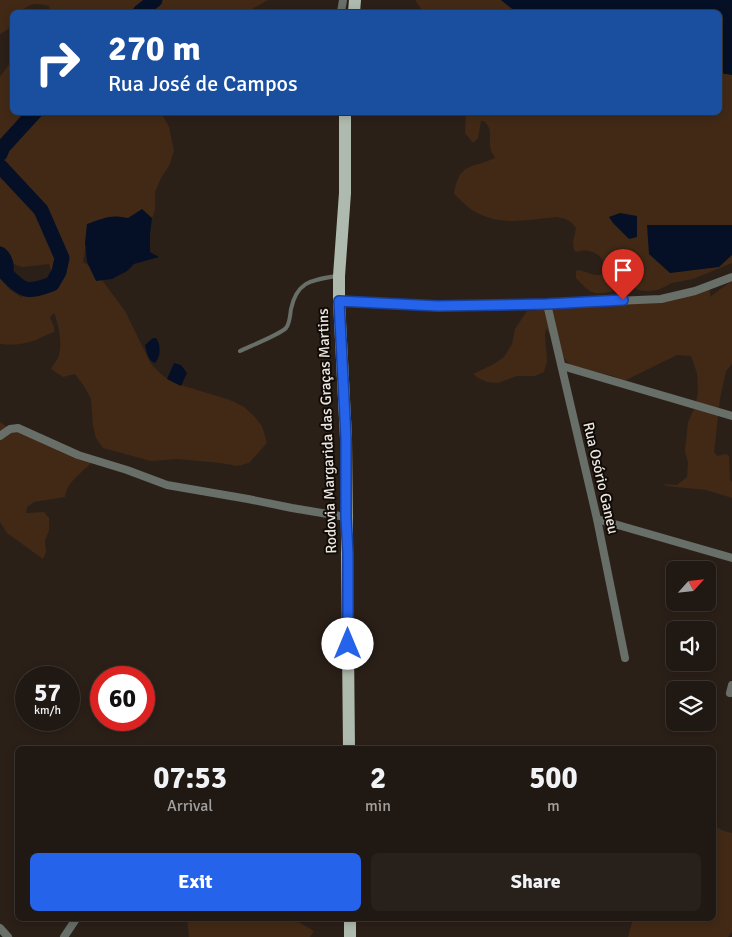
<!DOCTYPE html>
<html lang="en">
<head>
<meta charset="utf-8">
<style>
  body { margin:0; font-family:Signika,sans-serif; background:#28211b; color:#f1f3f6; height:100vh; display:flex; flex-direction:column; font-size:19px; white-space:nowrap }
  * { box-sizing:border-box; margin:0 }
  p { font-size:16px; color:#a2a09f }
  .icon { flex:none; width:28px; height:28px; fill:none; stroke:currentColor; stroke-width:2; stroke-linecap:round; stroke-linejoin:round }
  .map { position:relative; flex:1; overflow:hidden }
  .panel { position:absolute; left:15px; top:746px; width:701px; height:175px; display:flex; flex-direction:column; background:#201812; border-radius:8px; box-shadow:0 2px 8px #0003,0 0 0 1px #3d3732 }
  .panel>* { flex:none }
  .guide { position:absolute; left:10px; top:10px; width:712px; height:105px; border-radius:8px; box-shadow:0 2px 8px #0003,0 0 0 1px #3d3732; background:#1a4fa0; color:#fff; overflow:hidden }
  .needle { width:32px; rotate:63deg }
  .controls { position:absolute; left:666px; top:561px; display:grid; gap:10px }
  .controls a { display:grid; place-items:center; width:50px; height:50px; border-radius:8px; background:#201812; box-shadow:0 2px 8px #0003,0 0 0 1px #3d3732; font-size:25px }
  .speed { position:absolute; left:15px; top:666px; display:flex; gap:10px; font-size:25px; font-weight:700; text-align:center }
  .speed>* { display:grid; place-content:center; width:65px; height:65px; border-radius:50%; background:#201812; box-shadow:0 2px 8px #0003,0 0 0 1px #3d3732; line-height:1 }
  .speed small { font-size:12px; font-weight:400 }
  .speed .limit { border:8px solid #d22; background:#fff; color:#111 }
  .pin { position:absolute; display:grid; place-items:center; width:42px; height:42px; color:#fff; margin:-51px -21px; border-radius:50% 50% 50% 0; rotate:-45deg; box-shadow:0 0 5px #0007 }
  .pin .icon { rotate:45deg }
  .me { position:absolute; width:55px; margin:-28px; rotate:0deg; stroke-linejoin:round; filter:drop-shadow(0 0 4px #0008) }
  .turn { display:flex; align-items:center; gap:18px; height:105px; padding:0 15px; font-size:22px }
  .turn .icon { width:65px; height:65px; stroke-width:2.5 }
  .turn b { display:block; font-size:35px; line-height:42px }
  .eta { display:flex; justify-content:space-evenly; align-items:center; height:85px; text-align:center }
  .eta b { font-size:30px; font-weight:700; line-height:35px }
  .action { display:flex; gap:10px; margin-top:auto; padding:10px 15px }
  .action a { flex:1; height:58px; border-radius:8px; background:#2563eb; color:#fff; font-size:20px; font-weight:700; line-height:58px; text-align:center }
  .action a+a { background:#28211b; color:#f1f3f6 }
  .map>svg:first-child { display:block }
</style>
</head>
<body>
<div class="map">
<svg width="732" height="937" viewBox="0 0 732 937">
  <rect width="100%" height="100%" fill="#2b2018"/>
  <path fill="#412916" d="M0,0H268L247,12H50L49,6C37,3 30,2 21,12H12V24L7,30L0,34Z
    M415,0H501L516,12H434L421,9Z
    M12,60V112L163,113L162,114L169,127L174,151L169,166L161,178L155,192V210L151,221L150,233L146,236L89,242L85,250L83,262L93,268L125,311L151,364L162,375L174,383L230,400L244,407L254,416L262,426L267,443L249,463L237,466L221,463L178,459L151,461L103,448L96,438L93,426L91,399L84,386L75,374L63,377L51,369C53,365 56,362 58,358C63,347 59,324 54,313L50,317L54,327V332C48,334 42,337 36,340C24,344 12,346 0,344V277L9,289L21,297L45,286L53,276L49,264L22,267L8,262L0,249V77Z
    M720,72L731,74L732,75V263L693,279L672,283L658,290L647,291L638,290L627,282L619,280L616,282L613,291C592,296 590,293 576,278V271L579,270L595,275H601C609,265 601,253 589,251C585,250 580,251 576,252L574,250L573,242L576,228C571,220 565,218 556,217C526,220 499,227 472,210C466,206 460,199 454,194C459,162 471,169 495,158C493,154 490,150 490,146C489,135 493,130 484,121H481L478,138L473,143L465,133L466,113L720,112Z
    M732,282V364L726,371L720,399L714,452L717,456L726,454L729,456L730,479L732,482V498L706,490L667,486L663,484L677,485L687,477L688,463L685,451L688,422L695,407L698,392L697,373L691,356L677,355L624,381L613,376L571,366L561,355L546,328L545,335L547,362L544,372L535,376H517L498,383L487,382L478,378L473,374L494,364L504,357L512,344L515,329L527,311H533L559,304L641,299L698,287H710V297L729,283Z
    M0,422L11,430L41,438L59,451L75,458L92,462C82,473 67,481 65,497L34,502L27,507L26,513L44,512L49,518V530L45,541L46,552L43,559L7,533L0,522Z
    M714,826L724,831L732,833V932L728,937H628L633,919H714Z
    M187,919H293L314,931L310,937H189Z"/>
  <path fill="#051026" d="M501,0H732V75L720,73V12H516Z
    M142,209L152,218L150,234V252L159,257L134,264L127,271L112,279L96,281L87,262L85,243L87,224C104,218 111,214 128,218Z
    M620,213L637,216V237L629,239L613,223L609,217Z
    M647,225H732V255L719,267L670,273L649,254Z
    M153,338H156C161,344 161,357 155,363C147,360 147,352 145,345Z
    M174,363L181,365L187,373L181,386L167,379Z"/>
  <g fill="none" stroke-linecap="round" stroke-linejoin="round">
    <path stroke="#051026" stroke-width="15" d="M140,12L155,0
      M0,154L3,147L35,112
      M0,166L41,210L62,258L59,272L52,284C27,293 24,292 6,274C7,266 6,259 0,254"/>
    <path stroke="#686e68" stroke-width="4" d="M240,351C250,346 279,335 286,328C290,323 290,315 291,309C297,281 312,280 337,276"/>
    <path stroke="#686e68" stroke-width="8" d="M341,12L343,0
      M339,301L438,306L547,304L661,299L695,291L732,277
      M547,304L597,519L625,658
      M562,366L732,416
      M0,436L10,429L18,428L78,455L127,470L167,485L248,499L292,508L346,517
      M597,519L732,558
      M730,693L732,685
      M0,928L8,937
      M64,937L76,919"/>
    <path stroke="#afbaae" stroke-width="12" d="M354,12L355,0
      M345,112V193L339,276V301L346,438L349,749
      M350,937V919"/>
  </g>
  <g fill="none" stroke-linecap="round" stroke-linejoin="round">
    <g stroke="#184099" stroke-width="12">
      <path id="route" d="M348,644V554L346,517V438L339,301L438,306L547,304L623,300"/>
    </g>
    <use href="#route" stroke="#2563eb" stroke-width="9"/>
  </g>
  <g text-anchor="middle" stroke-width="4" stroke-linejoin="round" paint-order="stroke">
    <g font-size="15" fill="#eee7e1" stroke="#100b07">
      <text transform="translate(327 431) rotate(-92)" y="5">Rodovia Margarida das Graças Martins</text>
      <text transform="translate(601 478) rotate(77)" y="5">Rua Osório Ganeu</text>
    </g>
  </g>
</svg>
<div class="controls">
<a><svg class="needle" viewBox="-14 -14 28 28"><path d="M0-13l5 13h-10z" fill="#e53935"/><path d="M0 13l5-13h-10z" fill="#a2a09f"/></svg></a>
<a><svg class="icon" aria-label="sound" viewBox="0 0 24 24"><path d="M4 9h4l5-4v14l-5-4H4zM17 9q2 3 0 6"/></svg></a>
<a><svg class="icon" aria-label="layers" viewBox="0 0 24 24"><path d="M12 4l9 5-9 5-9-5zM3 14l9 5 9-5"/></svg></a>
</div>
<div class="speed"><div>57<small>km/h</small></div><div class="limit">60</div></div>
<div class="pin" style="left:623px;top:300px;background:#d93025"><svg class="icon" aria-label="arrive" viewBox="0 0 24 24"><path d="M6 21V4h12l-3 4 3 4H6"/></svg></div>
<svg class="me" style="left:348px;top:644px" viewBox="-20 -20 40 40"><circle r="19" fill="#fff"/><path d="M0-13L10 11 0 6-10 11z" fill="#2563eb"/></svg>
<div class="guide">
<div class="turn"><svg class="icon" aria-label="right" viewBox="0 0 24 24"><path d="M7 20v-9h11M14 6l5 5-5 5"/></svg><div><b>270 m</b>Rua José de Campos</div></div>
</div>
<section class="panel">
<div class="eta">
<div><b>07:53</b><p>Arrival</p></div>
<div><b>2</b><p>min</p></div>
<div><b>500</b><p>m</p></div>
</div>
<div class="action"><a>Exit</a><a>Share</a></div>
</section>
</div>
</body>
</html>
